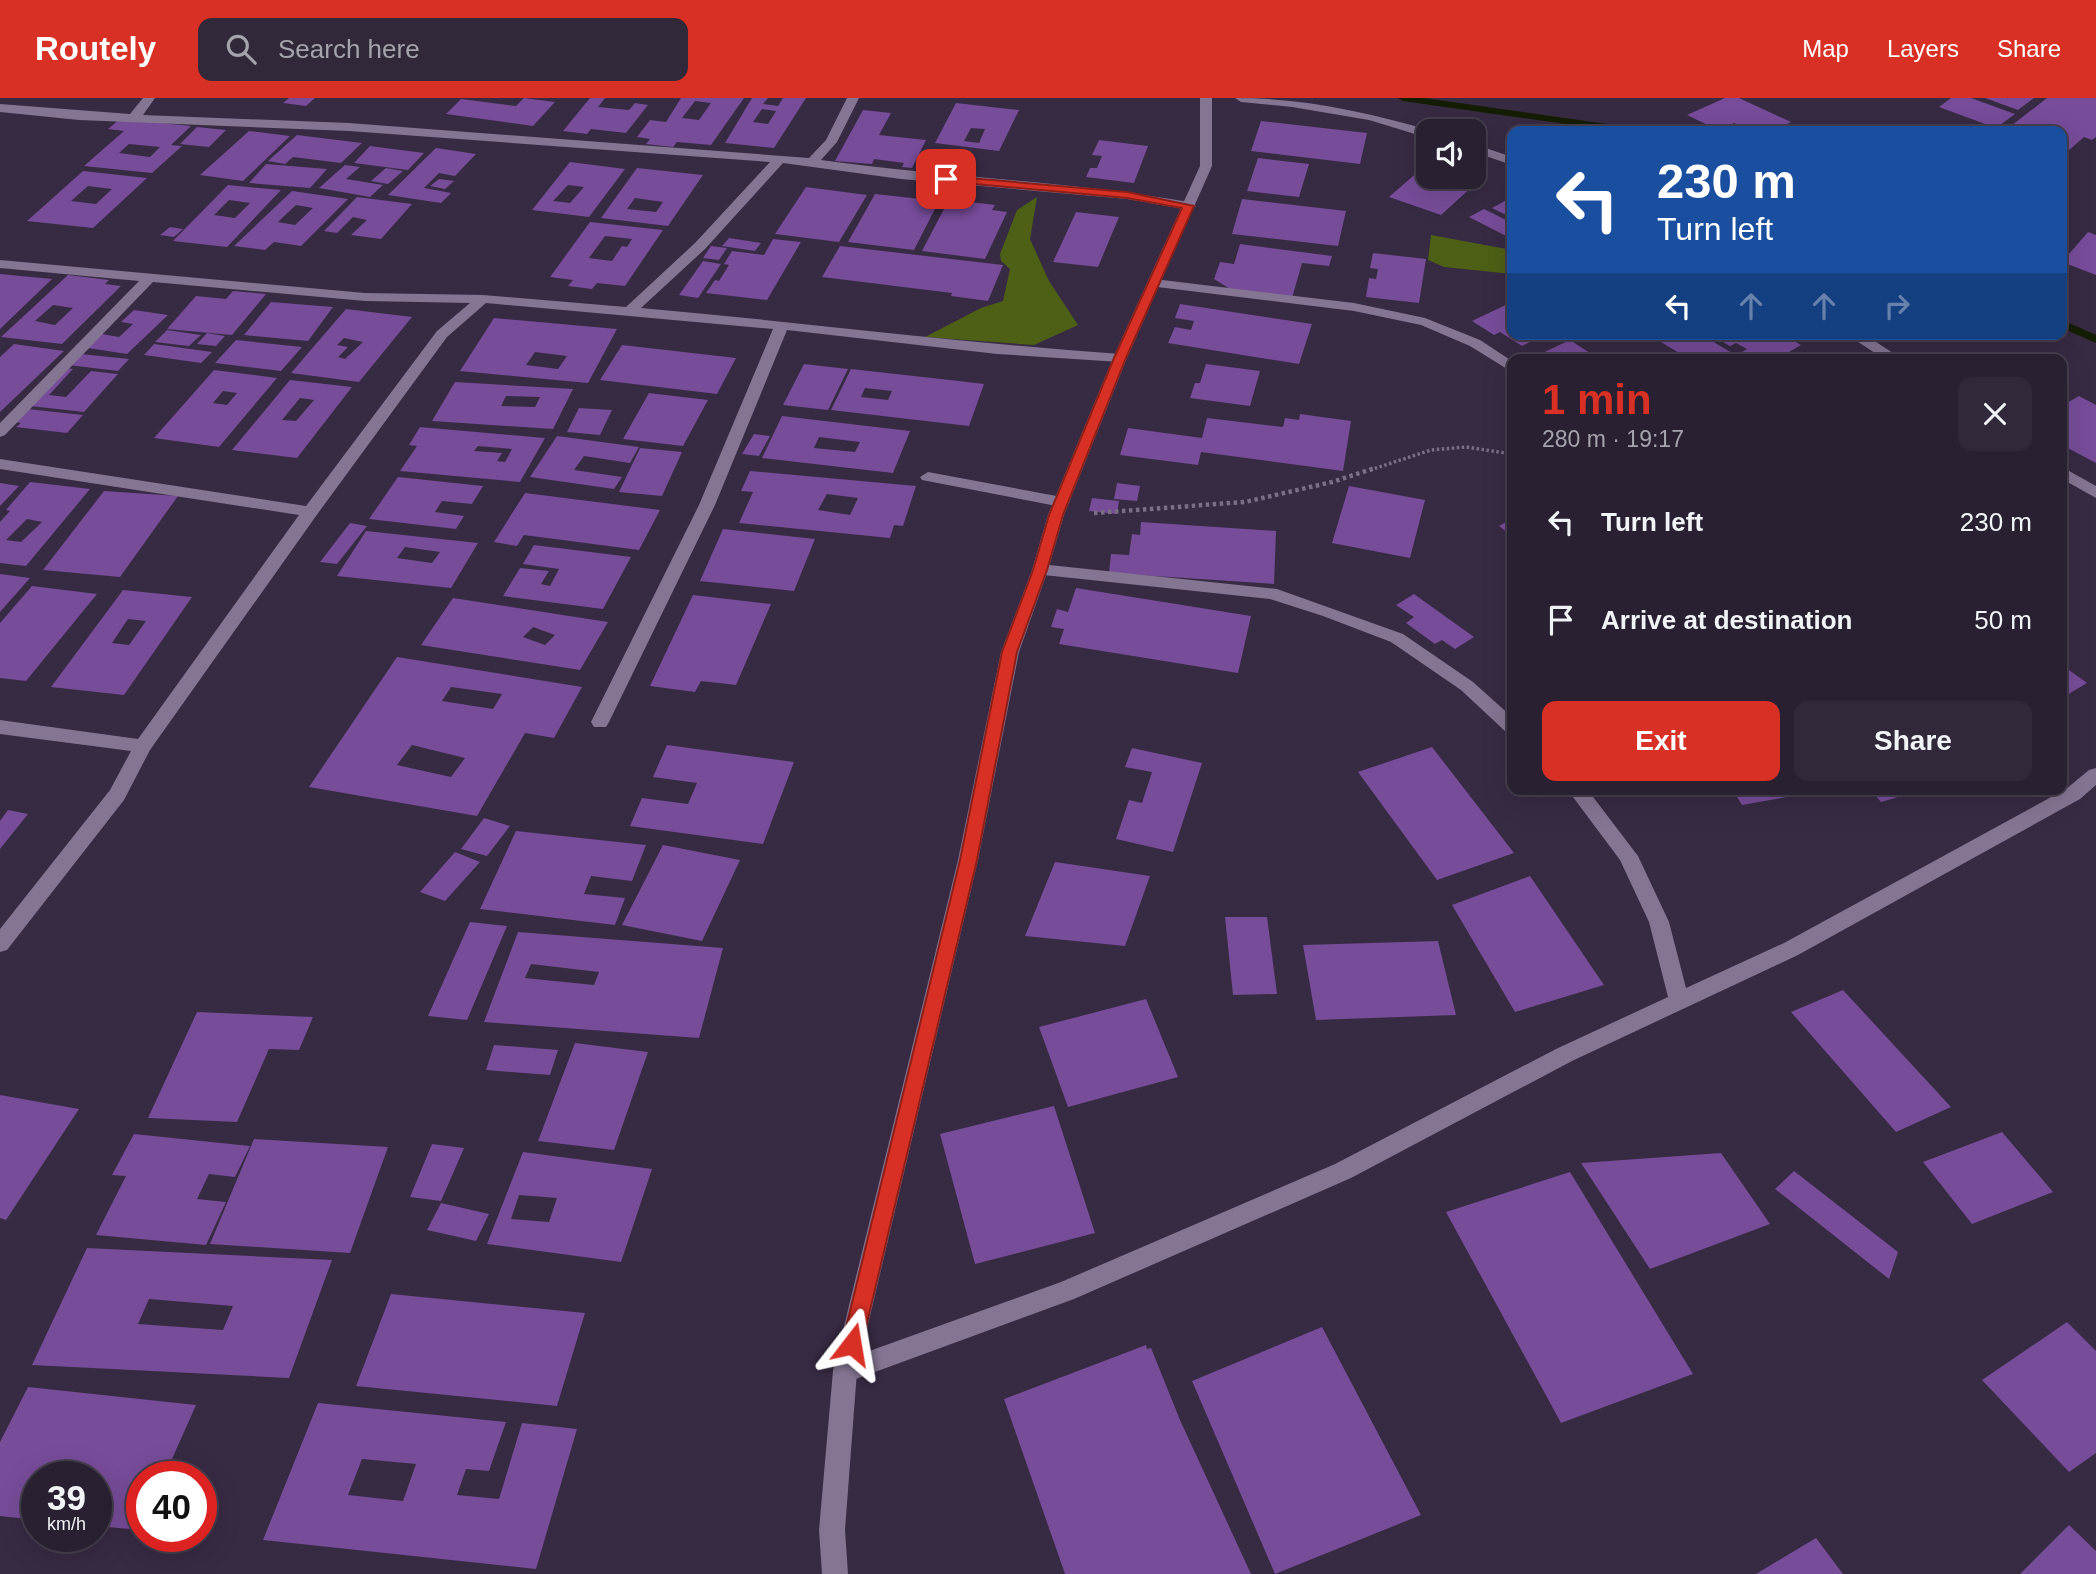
<!DOCTYPE html>
<html lang="en">
<head>
<meta charset="utf-8">
<style>
  body { margin:0; font-family:Arial,sans-serif; background:#31283a; color:#f1f3f6; height:100vh; display:flex; flex-direction:column; font-size:26px; white-space:nowrap }
  * { box-sizing:border-box; margin:0 }
  p { font-size:23px; color:#a5a3ac }
  .icon { flex:none; width:38px; height:38px; fill:none; stroke:currentColor; stroke-width:2; stroke-linecap:round; stroke-linejoin:round }
  .map { position:relative; flex:1; overflow:hidden }
  .panel { position:absolute; left:1507px; top:256px; width:560px; height:441px; display:flex; flex-direction:column; background:#292032; border-radius:14px; box-shadow:0 7px 28px #0002,0 0 0 2px #453e4d }
  .panel>* { flex:none }
  .hud { position:absolute; left:1507px; top:28px; width:560px; height:214px; border-radius:14px; box-shadow:0 7px 28px #0002,0 0 0 2px #453e4d; background:#1a4fa0; color:#fff; overflow:hidden }
  .fabs { position:absolute; left:1416px; top:21px; display:grid; gap:14px }
  .fabs a { display:grid; place-items:center; width:70px; height:70px; border-radius:14px; background:#292032; box-shadow:0 7px 28px #0002,0 0 0 2px #453e4d; font-size:35px }
  .speed { position:absolute; left:21px; top:1363px; display:flex; gap:14px; font-size:35px; font-weight:700; text-align:center }
  .speed>* { display:grid; place-content:center; width:91px; height:91px; border-radius:50%; background:#292032; box-shadow:0 7px 28px #0002,0 0 0 2px #453e4d; line-height:1 }
  .speed small { font-size:18px; font-weight:400 }
  .speed .limit { border:10px solid #d22; background:#fff; color:#111 }
  .pin { position:absolute; display:grid; place-items:center; width:60px; height:60px; color:#fff; margin:-30px; border-radius:14px; box-shadow:0 4px 10px #0006 }
  .me { position:absolute; width:77px; margin:-38px; rotate:14deg; stroke-linejoin:round; filter:drop-shadow(0 0 5px #0008) }
  .turn { display:flex; align-items:center; gap:24px; height:147px; padding:0 35px; font-size:32px }
  .turn .icon { width:91px; height:91px; stroke-width:2.5 }
  .turn b { display:block; font-size:49px; line-height:60px }
  .lanes { display:flex; align-items:center; height:66px; padding:0 35px; background:#0003; justify-content:center; gap:35px; direction:ltr }
  .lanes .off { opacity:.35 }
  .round { display:grid; place-items:center; flex:none; width:74px; height:74px; border-radius:14px; background:#31283a }
  .summary { display:flex; align-items:center; justify-content:space-between; height:119px; padding:0 35px }
  h1 { font-size:42px; font-weight:600; line-height:52px; color:#d93025 }
  .button { display:flex; gap:14px; margin-top:auto; padding:14px 35px }
  .button a { flex:1; height:80px; border-radius:14px; background:#d93025; color:#fff; font-size:28px; font-weight:600; line-height:80px; text-align:center }
  .button a+a { background:#31283a; color:#f1f3f6 }
  ul { padding:0; list-style:none }
  li { display:flex; align-items:center; gap:21px; height:98px; padding:0 35px }
  li div { flex:1 }
  li b { display:block; font-size:26px }
  li em { font-style:normal }
  header { display:flex; align-items:center; gap:42px; box-sizing:border-box; height:98px; padding:0 35px; background:#d93025; color:#fff }
  header strong { font-size:33px }
  nav { display:flex; gap:38px; margin-inline-start:auto; font-size:24px }
  .search { width:490px; height:63px; background:#31283a; display:flex; align-items:center; gap:18px; box-sizing:border-box; padding:0 24px; border-radius:14px; color:#a5a3ac; font-size:26px }
  .map>svg:first-child { display:block }
</style>
</head>
<body>
<header>
<strong>Routely</strong>
<div class="search"><svg class="icon" aria-label="search" viewBox="0 0 24 24"><circle cx="10" cy="10" r="6"/><path d="M15 15l6 6"/></svg>Search here</div>
<nav><a>Map</a><a>Layers</a><a>Share</a></nav>
</header>
<div class="map">
<svg width="2096" height="1476" viewBox="0 0 2096 1476">
  <rect width="100%" height="100%" fill="#372a43"/>
  <path fill="#4d6015" d="M1037,99L1030,141L1049,183L1078,227L1034,247L925,239L981,210L1003,203L1010,171L1001,163L1000,156L1017,112Z
    M1431,137L1512,152V176L1444,169L1428,162Z"/>
  <g fill="none" stroke-linecap="round" stroke-linejoin="round">
    <path fill="#151d01" fill-rule="evenodd" d="M1398,0H1424L1635,30L1640,33H1615L1403,3Z
      M2062,222L2096,237V245L2062,230Z"/>
  </g>
  <path fill="#774c99" fill-rule="evenodd" d="M289,0H315L306,8L283,5Z
    M524,0L555,4L533,28L446,16L461,1L516,8Z
    M590,0H605L598,9L629,12L635,5L648,7L626,35L591,31L587,36L563,33Z
    M681,0H744L711,47L677,44L673,49L646,46L650,41L637,39L650,22L666,24ZM695,3L711,5L699,22L682,20Z
    M752,0H768L763,6L778,8L783,0H806L774,50L725,45ZM762,11L776,13L768,26L753,24Z
    M1725,0H1739L1791,24L1773,33H1740L1746,30L1734,25L1718,32L1687,17Z
    M1951,0H1971L2015,16L1996,30L1939,9Z
    M1985,0H2034L2018,12Z
    M2047,0H2096V39L2092,42L2084,39L2068,53L2062,50V33H2014L2007,31Z
    M956,5L1019,12L999,53L935,45ZM971,30L985,31L979,45L964,43Z
    M863,12L891,15L879,37L926,42L912,70L902,69L904,65L874,61L872,66L835,63Z
    M120,21L191,28L171,47L182,48L152,75L84,68L124,33L108,31ZM129,46L160,49L150,59L119,55Z
    M1261,23L1367,35L1360,66L1251,53Z
    M197,29L226,32L209,49L180,46Z
    M249,33L290,38L243,83L200,77Z
    M297,37L362,45L341,65L293,59L285,66L268,63Z
    M1099,42L1148,48L1134,85L1086,79L1090,70H1097L1102,58L1092,57Z
    M370,48L424,55L408,72L354,65Z
    M436,50L476,56L455,78L439,75L424,90L451,95L441,105L388,97Z
    M1258,60L1309,66L1299,99L1247,93Z
    M570,64L625,71L589,119L532,112ZM568,87L584,89L570,105L553,103Z
    M1428,65V79H1474V72L1486,76L1441,117L1389,99Z
    M266,66L327,71L310,90L249,85Z
    M345,67L360,69L346,81L383,87L370,99L319,90Z
    M386,70L403,73L388,86L371,83Z
    M637,70L703,77L668,128L601,120ZM635,100L663,104L656,114L627,111Z
    M83,73L147,80L93,130L27,123ZM88,88L112,91L96,106L71,103Z
    M439,81L454,83L445,91L430,88Z
    M228,87L281,92L227,149L173,143ZM229,102L250,105L235,120L214,117Z
    M806,89L867,97L839,144L775,136Z
    M292,93L348,101L301,148L274,144L265,152L234,148ZM296,107L313,110L295,127L278,124Z
    M875,96L939,103L914,152L848,144Z
    M357,99L412,106L381,141L351,137L367,122L353,119L337,135L324,133Z
    M1512,99V116H1504L1492,110Z
    M1242,101L1346,113L1338,148L1232,136Z
    M970,104L995,107L992,112L1007,114L985,161L922,153L946,107L967,110Z
    M1484,111L1512,125V141L1469,119Z
    M1076,114L1119,119L1098,169L1053,164Z
    M590,124L663,132L625,188L597,185L592,191L568,188L573,182L550,179ZM605,138L632,141L627,149L622,148L612,163L589,160Z
    M170,129L183,131L174,139L160,137Z
    M2088,134L2096,137V177L2062,164Z
    M729,140L761,145L755,153L722,148Z
    M773,141L801,144L767,202L706,195L715,182L719,183L729,167L724,166L732,153L764,157Z
    M1240,146L1332,158L1329,168L1302,165L1292,200L1230,191L1214,181L1220,164L1234,166Z
    M711,148L727,150L719,162L703,160Z
    M840,148L1003,167L988,203L951,198L952,195L822,179Z
    M1373,155L1426,161L1419,205L1366,199L1369,180L1376,181L1378,171L1370,170Z
    M703,163L721,166L698,200L679,197Z
    M0,176L52,181L0,231Z
    M68,177L109,182L105,186L121,188L62,246L1,239ZM53,207L73,210L55,227L35,223Z
    M233,193L266,196L232,237L167,231L196,198L226,201Z
    M271,204L333,209L308,243L244,237Z
    M1512,204V236H1546L1522,248L1500,234L1494,237L1472,223Z
    M1180,206L1312,226L1299,266L1168,245L1175,229L1191,232L1194,223L1175,220Z
    M346,211L412,219L359,284L291,275ZM344,240L363,244L345,261L338,259L348,249L337,247Z
    M134,212L168,217L127,256L75,248L91,234L119,239L133,226L121,224Z
    M494,220L617,231L588,285L460,273ZM535,254L567,258L558,271L526,267Z
    M167,232L201,237L189,248L155,244Z
    M207,235L225,238L216,248L197,246Z
    M1654,236H1700L1742,261H1689L1651,238Z
    M1717,236H1782L1801,247L1777,261H1754L1742,254L1747,251L1736,245L1730,248L1713,238Z
    M236,242L302,249L281,273L215,265Z
    M1570,242L1599,261L1534,259Z
    M14,246L64,253L0,314V259Z
    M154,246L212,254L201,265L144,257Z
    M622,247L736,260L717,296L600,282Z
    M71,255L129,261L118,273L60,266Z
    M804,266L848,271L828,312L783,307Z
    M1206,266L1260,273L1250,308L1190,300L1195,285H1200Z
    M57,269L73,271L49,297L66,299L91,273L118,276L84,314L21,307Z
    M851,271L950,282L984,286L969,328L831,312ZM865,290L892,293L888,302L861,299Z
    M214,272L277,280L219,349L154,340ZM223,293L237,295L227,307L213,305Z
    M290,282L352,289L297,360L232,352ZM300,300L314,302L296,323L282,322Z
    M455,284L573,291L553,331L432,323ZM506,298L540,299L535,309L501,308Z
    M649,295L708,302L683,348L623,341Z
    M2079,298L2096,307V365L2062,347V308Z
    M18,310L83,317L67,335L16,329L21,325L4,323Z
    M579,310L612,312L600,337L567,334Z
    M1300,316L1351,323L1343,373L1201,354L1198,367L1120,357L1128,330L1202,340L1207,320L1283,329L1285,320L1299,322Z
    M782,318L910,333L893,375L762,360ZM819,339L860,344L855,354L814,350Z
    M420,329L545,340L520,384L400,373L417,348L409,347ZM478,348L512,351L505,364L497,363L502,355L474,353Z
    M754,336L770,338L759,358L742,356Z
    M557,338L639,349L630,365L584,358L574,372L622,379L614,391L530,379Z
    M640,350L682,354L662,398L619,394Z
    M750,373L916,388L903,428L894,427L890,440L739,425L753,394L741,393ZM827,396L858,400L850,417L818,412Z
    M398,379L483,388L472,406L442,403L435,414L464,418L456,431L369,421Z
    M30,384L90,391L26,468L0,465V424L10,413L6,412ZM27,421L42,424L21,444L6,442Z
    M0,385L19,388L0,408Z
    M1117,385L1140,388L1137,403L1114,401Z
    M1349,388L1425,402L1410,460L1332,445Z
    M104,393L178,398L120,479L43,472Z
    M525,395L660,412L639,452L524,437L517,448L494,444Z
    M1092,400L1119,403L1117,416L1089,413Z
    M1512,421V438L1499,428Z
    M1141,424L1276,433L1274,486L1109,475L1111,456L1129,457L1132,436L1140,437Z
    M350,425L367,428L337,466L320,464Z
    M723,431L815,441L794,493L700,483Z
    M366,433L478,445L451,490L337,478ZM405,449L440,454L432,465L397,460Z
    M534,447L631,459L603,511L503,498L520,470L549,473L541,486L550,488L559,471L523,466Z
    M0,476L30,480L0,514Z
    M32,488L97,496L26,583L0,580V525Z
    M1076,490L1251,518L1238,575L1059,546L1064,531L1051,529L1057,511L1068,514Z
    M123,492L192,499L124,597L51,589ZM128,521L146,523L129,547L112,545Z
    M1414,496L1474,539L1455,551L1442,542L1435,546L1406,525L1414,519L1396,507Z
    M693,497L771,506L736,587L701,583L695,594L650,588Z
    M453,500L608,524L580,572L421,547ZM533,529L555,537L545,547L523,539Z
    M397,559L582,589L554,640L525,635L477,718L309,689ZM451,589L502,596L493,611L442,603ZM412,647L465,660L451,679L397,667Z
    M2062,567L2087,585L2062,600Z
    M667,647L794,664L763,746L630,728L642,700L688,706L697,685L653,679Z
    M1432,649L1514,755L1437,782L1358,674Z
    M1132,650L1202,665L1173,754L1116,741L1129,702L1142,705L1152,674L1125,669Z
    M1732,691H1807L1809,695L1742,707Z
    M1870,691H1922V692L1881,704Z
    M8,712L28,716L0,751V723Z
    M484,720L510,728L487,758L461,751Z
    M516,733L646,747L632,783L591,778L584,796L625,800L615,827L480,811Z
    M663,747L740,762L702,843L622,827Z
    M455,754L480,764L445,803L420,794Z
    M1055,764L1150,778L1125,848L1025,838Z
    M1530,778L1604,887L1515,914L1452,807Z
    M1225,819H1267L1277,896L1233,897Z
    M470,824L507,828L467,922L428,918Z
    M518,834L723,850L699,940L484,924ZM531,866L599,874L594,887L525,880Z
    M1438,843L1456,917L1316,922L1303,847Z
    M1843,892L1951,1009L1896,1034L1791,914Z
    M1146,901L1178,979L1068,1009L1039,929Z
    M197,914L313,919L299,952L269,951L237,1024L148,1020Z
    M575,945L648,954L614,1052L538,1043Z
    M494,947L558,952L550,977L486,972Z
    M0,997L79,1011L6,1122L0,1120Z
    M1054,1008L1095,1135L975,1166L940,1036Z
    M2002,1034L2053,1094L1972,1126L1923,1064Z
    M134,1036L250,1048L235,1079L209,1076L197,1101L226,1104L206,1147L96,1137L126,1078L112,1077Z
    M254,1041L388,1049L350,1155L210,1146Z
    M432,1046L464,1050L441,1103L410,1099Z
    M523,1054L652,1071L621,1164L487,1146ZM519,1097L557,1100L549,1124L511,1121Z
    M1721,1055L1770,1126L1650,1171L1581,1065Z
    M1794,1073L1898,1154L1889,1181L1775,1091Z
    M1570,1074L1693,1276L1561,1325L1446,1114Z
    M441,1105L489,1116L476,1143L427,1132Z
    M87,1150L332,1162L289,1280L32,1267ZM149,1201L233,1208L223,1232L138,1226Z
    M391,1196L585,1215L557,1308L356,1288Z
    M2067,1224L2096,1253V1355L2069,1374L1982,1282Z
    M1322,1229L1421,1417L1275,1476L1192,1283Z
    M1146,1247L1147,1251L1151,1250L1180,1322L1251,1476H1065L1004,1301Z
    M28,1289L196,1307L164,1379H142L141,1432L96,1428V1379H37V1422L0,1418V1344Z
    M318,1305L506,1324L489,1373L466,1371L457,1397L499,1401L522,1325L577,1331L536,1471L263,1442ZM362,1361L416,1366L403,1403L348,1397Z
    M2069,1427L2096,1453V1476H2020Z
    M1816,1440L1843,1476H1756Z"/>
  <g fill="none" stroke-linecap="round" stroke-linejoin="round">
    <path stroke="#7a6f85" stroke-width="3.5" stroke-dasharray="2.5 2.5" stroke-linecap="butt" d="M1370,372L1431,352L1466,349L1512,356"/>
    <path stroke="#7a6f85" stroke-width="4.5" stroke-dasharray="3.5 3.5" stroke-linecap="butt" d="M1094,415L1245,404L1332,384L1375,370"/>
    <path fill="#847592" fill-rule="evenodd" d="M143,0H155L143,17L349,25L809,60L826,42L847,0H859L837,44L821,62C944,79 1067,83 1189,104L1196,108L1189,112L1127,101L901,81L783,65L705,151L641,210C801,224 960,245 1120,256L1127,260L1120,264L997,256L787,232L715,407L609,624L606,629H594L591,624L699,407L773,231L486,205L447,239L316,418L150,652L124,702L7,852L0,854V831L110,692L131,653L0,636V622L138,641L299,417L0,371V361L306,408L437,233L470,205L365,203L153,184L5,337L0,339V325L139,183L0,170V162L365,195L483,197L626,209L695,145L770,64L349,33L79,22L0,14V6L130,16Z
      M1235,0C1303,0 1367,14 1432,33H1428V40L1369,22L1292,9L1241,4Z
      M1474,46L1512,59V67L1474,54Z
      M1154,181L1354,205L1425,220L1480,242L1512,263V274L1470,248L1421,227L1354,213L1149,188L1147,185Z
      M1846,236H1864L1902,261H1884Z
      M2062,369L2096,388V400L2062,381Z
      M928,374L1062,399L1070,404L1062,409L922,382L920,379Z
      M1040,466L1277,491L1403,536L1473,584L1512,619V636L1506,634L1461,592L1391,544L1323,518L1270,501L1034,476L1032,472Z
      M2096,670V687L2080,701L1798,857L1572,963L1351,1080L1074,1201L845,1285L836,1281L833,1273L836,1265L1061,1184L1335,1066L1556,951L1668,899L1649,824L1620,762L1567,691H1587L1638,758L1669,824L1686,890L1784,845L2066,691L2089,672Z"/>
    <path fill="#847592" fill-rule="evenodd" d="M1200,0H1212V68L1127,260L1064,417L1048,472L1019,554L978,762L857,1273L845,1432L848,1476H822L819,1432L833,1273L958,762L1001,554L1032,472L1048,417L1113,260L1200,68Z"/>
  </g>
  <path fill="#d93025" stroke="#8d1f18" stroke-width="2" d="M946,78L1127,94L1194,108L1126,260L1063,417L1047,472L1017,554L977,762L862,1246L859,1252L852,1255L845,1252L842,1246L960,762L1002,554L1033,472L1049,417L1114,260L1182,110L1127,100L942,83V79Z"/>
</svg>
<div class="fabs">
<a><svg class="icon" aria-label="sound" viewBox="0 0 24 24"><path d="M4 9h4l5-4v14l-5-4H4zM17 9q2 3 0 6"/></svg></a>
</div>
<div class="speed"><div>39<small>km/h</small></div><div class="limit">40</div></div>
<div class="pin" style="left:946px;top:81px;background:#d93025"><svg class="icon" aria-label="arrive" viewBox="0 0 24 24"><path d="M6 21V4h12l-3 4 3 4H6"/></svg></div>
<svg class="me" style="left:852px;top:1246px" viewBox="-20 -20 40 40"><path d="M0-17L14 15 0 8-14 15z" fill="#d93025" stroke="#fff" stroke-width="4"/></svg>
<div class="hud">
<div class="turn"><svg class="icon" aria-label="left" viewBox="0 0 24 24"><path d="M17 20v-9H6M10 6l-5 5 5 5"/></svg><div><b>230 m</b>Turn left</div></div>
<div class="lanes"><svg class="icon" aria-label="left" viewBox="0 0 24 24"><path d="M17 20v-9H6M10 6l-5 5 5 5"/></svg><svg class="icon off" aria-label="ahead" viewBox="0 0 24 24"><path d="M12 20V5M6 11l6-6 6 6"/></svg><svg class="icon off" aria-label="ahead" viewBox="0 0 24 24"><path d="M12 20V5M6 11l6-6 6 6"/></svg><svg class="icon off" aria-label="right" viewBox="0 0 24 24"><path d="M7 20v-9h11M14 6l5 5-5 5"/></svg></div>
</div>
<section class="panel">
<div class="summary"><div><h1>1 min</h1><p>280 m · 19:17</p></div><a class="round"><svg class="icon" aria-label="close" viewBox="0 0 24 24"><path d="M6 6l12 12M18 6L6 18"/></svg></a></div>
<ul>
<li><svg class="icon" aria-label="left" viewBox="0 0 24 24"><path d="M17 20v-9H6M10 6l-5 5 5 5"/></svg><div><b>Turn left</b></div><em>230 m</em></li>
<li><svg class="icon" aria-label="arrive" viewBox="0 0 24 24"><path d="M6 21V4h12l-3 4 3 4H6"/></svg><div><b>Arrive at destination</b></div><em>50 m</em></li>
</ul>
<div class="button"><a>Exit</a><a>Share</a></div>
</section>
</div>
</body>
</html>
